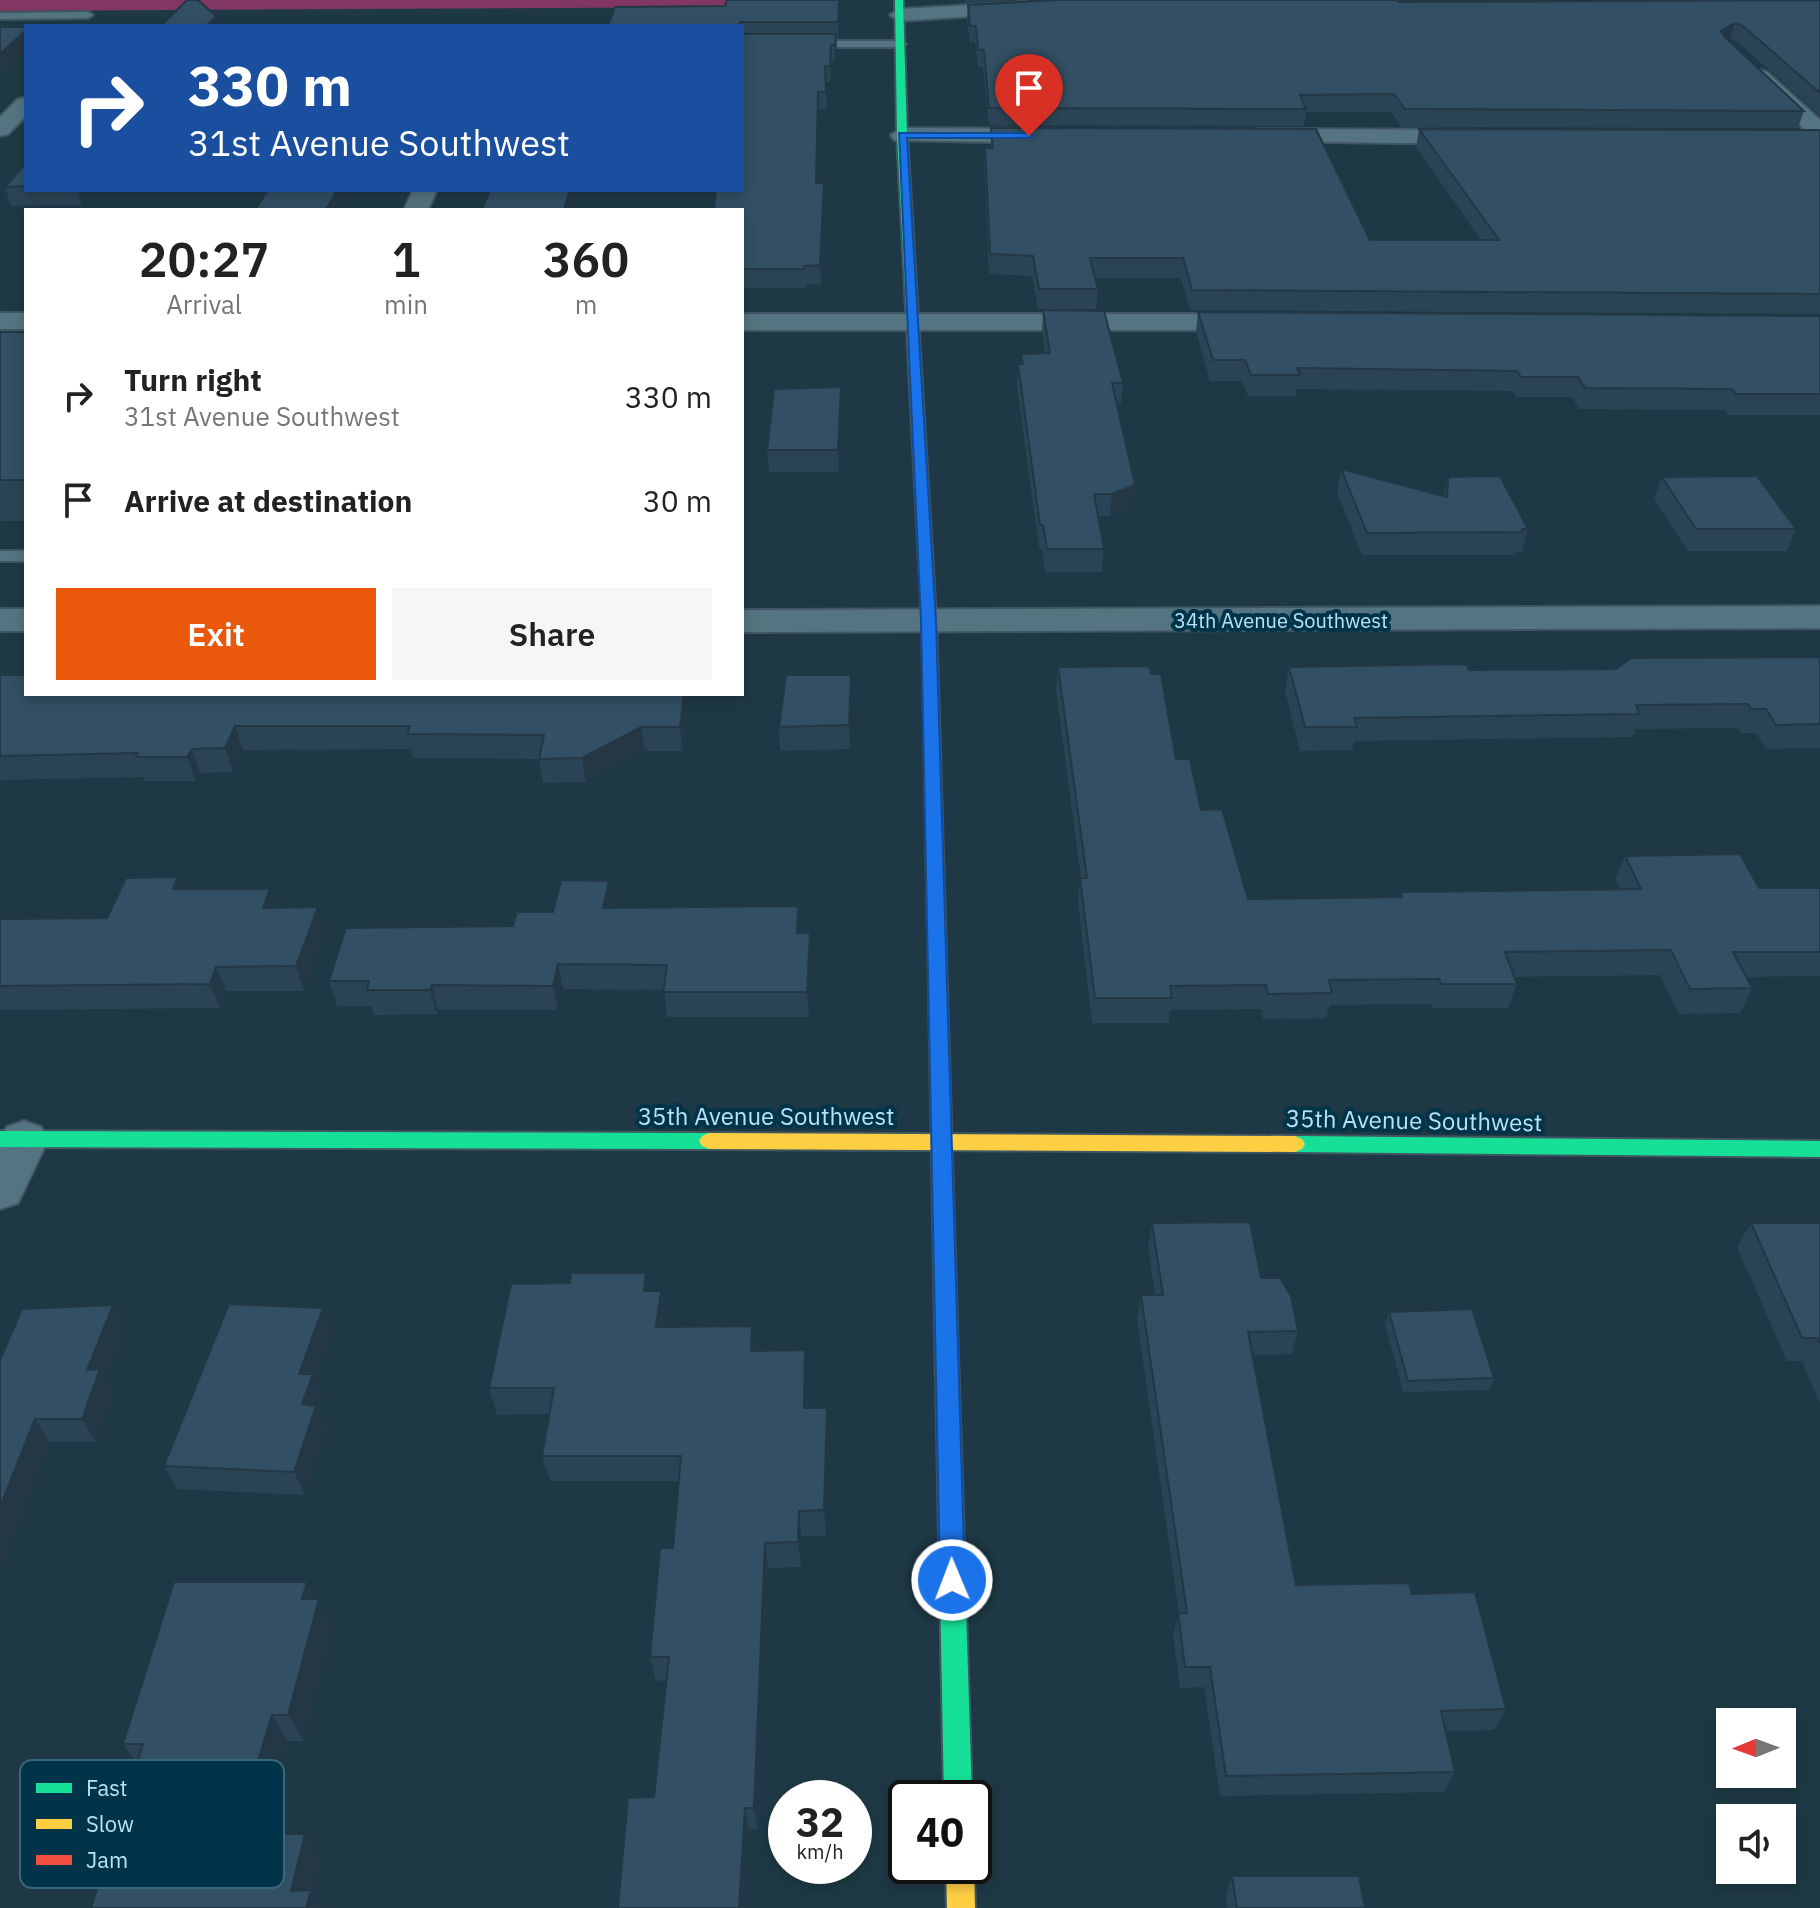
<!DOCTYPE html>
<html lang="en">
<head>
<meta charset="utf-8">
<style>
  body { margin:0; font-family:"IBM Plex Sans",sans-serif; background:#f6f6f6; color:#222; height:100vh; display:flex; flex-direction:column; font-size:30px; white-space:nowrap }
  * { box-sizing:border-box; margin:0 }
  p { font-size:26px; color:#767676 }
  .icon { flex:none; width:44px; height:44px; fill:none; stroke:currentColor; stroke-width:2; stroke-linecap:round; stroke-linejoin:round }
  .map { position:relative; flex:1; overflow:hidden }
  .drawer { position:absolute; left:24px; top:208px; width:720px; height:488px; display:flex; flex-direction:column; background:#fff; border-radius:0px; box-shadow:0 4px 12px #0003 }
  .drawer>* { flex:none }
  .top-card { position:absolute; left:24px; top:24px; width:720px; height:168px; border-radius:0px; box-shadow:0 4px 12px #0003; background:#1a4fa0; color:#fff; overflow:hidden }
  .needle { width:52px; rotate:269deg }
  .fabs { position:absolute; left:1716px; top:1708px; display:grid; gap:16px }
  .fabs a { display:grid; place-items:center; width:80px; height:80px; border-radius:0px; background:#fff; box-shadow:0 4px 12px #0003; font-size:40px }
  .speed { position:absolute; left:768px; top:1780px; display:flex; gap:16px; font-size:40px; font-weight:700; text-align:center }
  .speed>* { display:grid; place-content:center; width:104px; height:104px; border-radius:50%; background:#fff; box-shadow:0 4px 12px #0003; line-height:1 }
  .speed small { font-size:20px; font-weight:400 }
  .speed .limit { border:4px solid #111; border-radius:12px; background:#fff; color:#111 }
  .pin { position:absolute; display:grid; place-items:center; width:68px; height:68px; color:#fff; margin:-82px -34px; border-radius:50% 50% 50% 0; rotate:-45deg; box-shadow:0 0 8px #0007 }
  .pin .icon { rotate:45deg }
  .me { position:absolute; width:88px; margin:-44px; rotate:359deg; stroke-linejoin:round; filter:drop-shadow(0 0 6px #0008) }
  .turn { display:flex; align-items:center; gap:28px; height:168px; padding:0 32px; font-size:36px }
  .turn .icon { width:104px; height:104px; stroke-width:2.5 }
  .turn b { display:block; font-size:56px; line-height:68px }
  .eta { display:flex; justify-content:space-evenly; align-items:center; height:136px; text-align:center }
  .eta b { font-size:48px; font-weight:600; line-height:56px }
  .primary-button { display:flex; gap:16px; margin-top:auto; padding:16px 32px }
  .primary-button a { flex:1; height:92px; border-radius:0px; background:#ea580c; color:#fff; font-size:32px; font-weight:600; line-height:92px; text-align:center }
  .primary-button a+a { background:#f6f6f6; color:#222 }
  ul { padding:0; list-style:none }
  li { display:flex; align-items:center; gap:24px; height:104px; padding:0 32px }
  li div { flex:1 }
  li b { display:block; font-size:30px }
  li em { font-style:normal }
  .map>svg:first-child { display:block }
</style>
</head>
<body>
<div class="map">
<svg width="1820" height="1908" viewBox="0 0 1820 1908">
  <rect width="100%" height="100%" fill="#1e3945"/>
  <path fill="#813761" d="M0,0H728L726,7L0,11Z"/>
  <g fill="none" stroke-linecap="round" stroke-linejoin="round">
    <g stroke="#405762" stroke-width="4">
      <path id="lane" d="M0,13L88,12L93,15L88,18L0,19Z
        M742,41H901L906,44L901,47H742Z
        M0,551H26V561H0Z"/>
    </g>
    <g stroke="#405762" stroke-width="4">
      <path id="street" d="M1025,2L1032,4L1034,8L1032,12L900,21L890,15L900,9Z
        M1760,70L1767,72L1820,120V139L1812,137L1753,80L1750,76Z
        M26,98V116L8,134L0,136V117L18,99Z
        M902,128L1050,129L1061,136L1050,143L894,140L891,135Z
        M1258,129L1478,130L1489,137L1478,144L1250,141L1247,136L1250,131Z
        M413,190H437L428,210H404Z
        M0,313H26V329H0Z
        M742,314H1258L1268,316L1272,322L1268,328L1258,330H742Z
        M1820,606V628L742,632V610Z
        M0,609H26V631H0Z
        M24,1121L41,1127L48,1140L18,1203L0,1209V1139L7,1127Z"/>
    </g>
    <g stroke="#405762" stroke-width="4">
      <path id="fast" d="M895,0H903L907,135L936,619L929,623L922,619L897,135Z
        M0,1131L709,1133L716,1136L719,1141L716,1146L709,1149L0,1147Z
        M1295,1136L1820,1141V1157L1295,1152L1288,1149L1285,1144L1288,1139Z
        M946,1315L954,1317L957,1324L972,1798H944L935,1324L938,1317Z"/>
    </g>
    <g stroke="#405762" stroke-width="4">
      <path id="slow" d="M929,615L936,619L947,990L938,997L929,990L922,619Z
        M709,1133L1295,1136L1302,1139L1305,1144L1302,1149L1295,1152L709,1149L702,1146L699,1141L702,1136Z
        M946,1866H974L975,1908H947Z"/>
    </g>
    <g stroke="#405762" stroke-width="4">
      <path id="jam" d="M938,983L947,990L957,1324L954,1331L946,1333L938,1331L935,1324L929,990Z"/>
    </g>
    <use href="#lane" fill="#557481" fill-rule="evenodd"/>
    <use href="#street" fill="#557481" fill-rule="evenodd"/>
    <use href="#fast" fill="#16e098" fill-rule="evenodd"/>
    <use href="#slow" fill="#ffcf43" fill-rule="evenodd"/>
    <use href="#jam" fill="#f24e42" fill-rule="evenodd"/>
  </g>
  <path fill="#2b4455" d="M727,0H841L838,38H836L835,61H831L830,82H826L827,109H819L817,183L824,201L821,284L805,285V288H742V26H608L725,6Z
    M965,0H1016L965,3Z
    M1820,0V116L1738,42L1730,39L1728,40L1804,111L1798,128L1402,127L1391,112H1306L1304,126L989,125L983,67H978L975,42H970L967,20L968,5Z
    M991,128L1370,240H1481L1416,147L1419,129L1820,130V314L1190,310L1181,278H1095L1098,289L1096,309H1038L1032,276L989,274L984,166L985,148H991Z
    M26,163V190H94L82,205L11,206L5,187Z
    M1043,310L1123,383L1121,404H1117L1135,485L1133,507L1110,516H1098L1104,549L1102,572H1045L1042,548H1039L1017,386L1018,364H1021V354L1045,353L1042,331Z
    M1198,312L1820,316V415H1728L1724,410L1579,409L1572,397H1516L1512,391L1297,389L1296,396H1248L1242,381H1210L1196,332Z
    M0,332H26V521H0Z
    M842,408L839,472H769L767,450Z
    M1341,469L1443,496L1448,477L1528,529L1522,552H1516L1515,555H1362L1337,492Z
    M1662,477L1796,529L1787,551H1688L1654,499Z
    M1820,657V748L1766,749L1756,733H1741L1738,728L1635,729L1632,737L1354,741L1352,750L1300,751L1285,690L1289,667L1469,670L1616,669Z
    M1058,667L1151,674L1176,759L1201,810L1248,899L1399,897L1401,892L1620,889L1615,880L1625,856L1759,888H1820V976L1746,977L1752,988L1741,1013L1679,1014L1660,975L1514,977L1517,984L1508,1008H1433L1432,1004L1330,1005L1326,1018L1263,1019L1261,1009L1170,1010L1169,1023H1092L1078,902L1080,878H1081L1056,690Z
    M0,675L26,694H690V697L682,751H645L586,782L543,783L539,759L413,758L411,749L243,750L233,772L200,773L196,781H145L144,777L0,780Z
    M851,675L850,749L780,751L779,727Z
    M609,881L612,908L800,933L812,957L809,1017H667L664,990L563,989L558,1010H438L437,1014L374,1015L371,1006H337L329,981L513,926L553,912Z
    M183,889L277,908L326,932L304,991H226L220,1008L0,1010V919L107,918Z
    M1152,1223L1261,1278L1298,1331L1292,1354L1253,1355L1296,1585L1412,1594L1506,1709L1494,1730L1446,1731L1455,1772L1444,1792L1220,1796L1204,1687L1180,1688L1173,1635L1179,1613L1137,1319L1141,1295H1155L1148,1247Z
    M1751,1223H1820V1404L1802,1361H1787L1737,1247Z
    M646,1273L649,1291H661L665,1318L664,1327L752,1326L755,1351L805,1350L807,1376V1408H827L829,1434L826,1536H801V1567L768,1568L758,1829H749L744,1908H618L654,1797L667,1680L656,1681L650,1657L673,1548L679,1481H550L542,1456L549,1414L497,1415L489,1388L570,1283Z
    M113,1305L126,1329L106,1380L114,1393L96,1442H50L2,1569H0V1360Z
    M323,1308L333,1332L316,1380L323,1398L319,1411L327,1429L305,1495L177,1489L164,1466Z
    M1389,1312L1494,1378L1489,1390L1403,1392L1385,1324Z
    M316,1599L333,1627L304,1741H288L262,1834L322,1858L313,1894L323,1908H91L137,1762L123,1744Z
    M1232,1876L1365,1908H1227L1226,1894Z"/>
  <path fill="#233745" d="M839,0H841L838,38V22Z
    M216,16L219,26H207Z
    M1735,23L1730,39L1716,47L1721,31Z
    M26,30V51L0,76V54Z
    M836,34L837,50L835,61V45Z
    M818,92L819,109L817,201L816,183Z
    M824,183V201L821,284L820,265Z
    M78,190H94L82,205Z
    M337,190H348L347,192L348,197L341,210H326Z
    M570,190H579L572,210H564Z
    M841,387L842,408L839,472L838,450Z
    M1135,485L1133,507L1110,516L1112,494Z
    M851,675L852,698L850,749L849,725Z
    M684,694H690V697L682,751L680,727Z
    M235,726L243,750L233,772L225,748Z
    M641,727L645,751L586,782L582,758Z
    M192,749L200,773L196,781L187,757Z
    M178,877L188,902L173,889Z
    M609,881L613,905L607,932L603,908Z
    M270,889L279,913L263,908Z
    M798,906L800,931L799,957L797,933Z
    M318,907L326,932L304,991L296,966Z
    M810,933L812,957L809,1017L807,992Z
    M558,964L563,989L558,1010L553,986Z
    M216,967L226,991L220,1008L210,984Z
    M432,985L438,1010L437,1014L430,990Z
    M646,1273L650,1300L644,1291Z
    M661,1291L665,1318L661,1354L656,1327Z
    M113,1305L126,1329L106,1380L114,1393L96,1442L82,1419L87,1370Z
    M323,1308L333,1332L316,1380L323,1398L319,1411L327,1429L305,1495L294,1472L302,1404L299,1374Z
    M752,1326L755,1352L751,1351Z
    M805,1350L807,1376L806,1434L804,1408Z
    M827,1408L829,1434L826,1536L824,1510Z
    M35,1419L50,1442L2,1569L0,1567V1507Z
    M799,1511L801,1536V1567L798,1542Z
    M765,1543L768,1568L758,1829L754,1808Z
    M307,1582L318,1602L319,1599L333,1627L304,1741L288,1715L302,1599Z
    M272,1715L288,1741L254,1858L236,1834Z
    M745,1808L749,1829L744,1908H739Z
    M305,1834L322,1858L313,1894L323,1908H304L291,1891Z"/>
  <path fill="#324f63" stroke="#233745" stroke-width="2" d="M187,0H198L216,16L207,26H161Z
    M727,0H839L838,22H741L738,26H608L615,7L725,6Z
    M1055,0H1397L1399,2L1820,0V93L1743,26L1735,23L1721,31L1725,37L1804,111L1405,109L1394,94L1300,95L1306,109L989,108L984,50H978L976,26H970L968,5Z
    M0,27H26V30L0,54Z
    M742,34H836L835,45H831L830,66H825L826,92H818L816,183H824L820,265L804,266V269H742V210H714L716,190H742Z
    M991,128L1316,129L1370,240H1499L1419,129L1820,130V294L1192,290L1183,258H1090L1098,289H1039L1033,256L990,254L985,148H993Z
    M26,163V186L5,187Z
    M268,190H337L326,210H249H255Z
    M490,190H570L564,210H482Z
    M1043,310L1104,311L1123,383H1112L1135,485L1112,494H1094L1104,549H1047L1043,525H1040L1018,364H1023L1021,354L1050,353Z
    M1198,312L1820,316V394H1736L1732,389L1585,388L1578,377H1521L1517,371L1297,368L1300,375H1251L1245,360H1213Z
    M0,332H26V480H0Z
    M841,387L838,450H767L774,389Z
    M1341,469L1447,497L1448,477L1500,476L1528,529H1522V532L1367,533Z
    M1757,476L1796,529H1696L1662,477Z
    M1820,657V724L1776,725L1766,709H1751L1748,704L1636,705L1640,714L1354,718L1357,727H1305L1289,667L1466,664L1469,670L1616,669L1631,658Z
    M1149,666L1151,674H1161L1176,759H1190L1201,810L1222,809L1248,899L1402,897L1401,892L1641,889L1625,856L1740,854L1759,888H1820V952H1733L1752,988L1690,989L1671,950L1505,952L1517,984H1441L1439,979L1329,980L1332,993L1268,994L1266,985L1170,986L1172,998H1095L1080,878H1087L1058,667Z
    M0,675H26V694H684L680,727H641L582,758L539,759L544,735L407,734L410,726H235L225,748L192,749L187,757H136L138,753L0,756Z
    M786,675H851L849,725L779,727Z
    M178,877L173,889H270L263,908L318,907L296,966L216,967L210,984L0,986V919L107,918L126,878Z
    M561,880L609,881L603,908L798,906L797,933H810L807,992H663L667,965L558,964L553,986L432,985L430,990H367L369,981H329L346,928L513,926L517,912H553Z
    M1250,1222L1261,1278H1280L1291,1296L1298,1331L1248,1332L1296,1585L1409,1583L1412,1594L1475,1592L1506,1709L1441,1711L1455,1772L1226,1776L1210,1667H1185L1178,1613H1187L1141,1295H1163L1152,1223Z
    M1751,1223H1820V1344L1817,1338H1802Z
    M571,1273H646L644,1291H661L656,1327L752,1326L751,1351L805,1350L804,1408H827L824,1510L799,1511L798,1542L765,1543L754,1808H745L739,1908H618L628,1798L654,1797L669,1657H650L660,1548H673L681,1456H542L554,1388H489L511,1284L570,1283Z
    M229,1304L323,1308L299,1374H313L302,1404L316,1406L294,1472L164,1466Z
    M113,1305L87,1370L100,1369L82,1419H35L0,1507V1360L22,1309Z
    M1472,1309L1494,1378L1408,1381L1389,1312Z
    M174,1582H307L302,1599H319L288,1715H272L236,1834H305L291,1891L311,1890L306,1908H91L143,1744H123Z
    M1232,1876H1359L1365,1908H1237Z"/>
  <path fill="#1a73e8" stroke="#114b97" stroke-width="2" d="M899,133H1029L1033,136L1029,138H907L936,621L965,1580L961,1588L952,1592L943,1588L940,1580L921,621Z"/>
  <g text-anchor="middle" stroke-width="8" stroke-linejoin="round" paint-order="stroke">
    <g font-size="20" fill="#bae2f7" stroke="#013449">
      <text x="1281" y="628">34th Avenue Southwest</text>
    </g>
    <g font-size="24" fill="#bae2f7" stroke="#013449">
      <text x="766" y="1125">35th Avenue Southwest</text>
      <text transform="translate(1414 1121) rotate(1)" y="8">35th Avenue Southwest</text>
    </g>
  </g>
  <rect x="20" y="1760" width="264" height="128" rx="12" fill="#013449" stroke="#38687d" stroke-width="2"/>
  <rect x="36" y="1783" width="36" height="10" fill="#16e098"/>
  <rect x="36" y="1819" width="36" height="10" fill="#ffcf43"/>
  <rect x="36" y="1855" width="36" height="10" fill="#f24e42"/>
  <g font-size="22" fill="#bae2f7">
    <text x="86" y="1796">Fast</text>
    <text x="86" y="1832">Slow</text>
    <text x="86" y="1868">Jam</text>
  </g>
</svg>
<div class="fabs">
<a><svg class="needle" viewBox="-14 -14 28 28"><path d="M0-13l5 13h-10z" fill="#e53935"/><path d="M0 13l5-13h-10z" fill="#767676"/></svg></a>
<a><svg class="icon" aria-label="sound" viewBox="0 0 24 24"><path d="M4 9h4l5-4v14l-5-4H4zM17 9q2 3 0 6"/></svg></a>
</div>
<div class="speed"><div>32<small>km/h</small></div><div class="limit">40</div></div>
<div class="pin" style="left:1029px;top:136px;background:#d93025"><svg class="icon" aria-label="arrive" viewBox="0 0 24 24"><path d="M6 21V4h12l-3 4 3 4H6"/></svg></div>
<svg class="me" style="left:952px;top:1580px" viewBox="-20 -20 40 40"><circle r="17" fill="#1a73e8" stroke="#fff" stroke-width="3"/><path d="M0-11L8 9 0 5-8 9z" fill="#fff"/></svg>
<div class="top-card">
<div class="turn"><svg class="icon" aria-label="right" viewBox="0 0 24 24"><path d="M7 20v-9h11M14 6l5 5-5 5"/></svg><div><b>330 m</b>31st Avenue Southwest</div></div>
</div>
<section class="drawer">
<div class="eta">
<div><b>20:27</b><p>Arrival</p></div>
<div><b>1</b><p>min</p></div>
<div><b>360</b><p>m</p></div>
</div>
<ul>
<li><svg class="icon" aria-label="right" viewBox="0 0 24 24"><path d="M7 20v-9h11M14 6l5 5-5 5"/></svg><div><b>Turn right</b><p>31st Avenue Southwest</p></div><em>330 m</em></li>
<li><svg class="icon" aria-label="arrive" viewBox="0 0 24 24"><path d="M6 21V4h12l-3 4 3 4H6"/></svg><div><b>Arrive at destination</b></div><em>30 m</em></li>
</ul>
<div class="primary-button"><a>Exit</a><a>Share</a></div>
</section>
</div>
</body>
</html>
